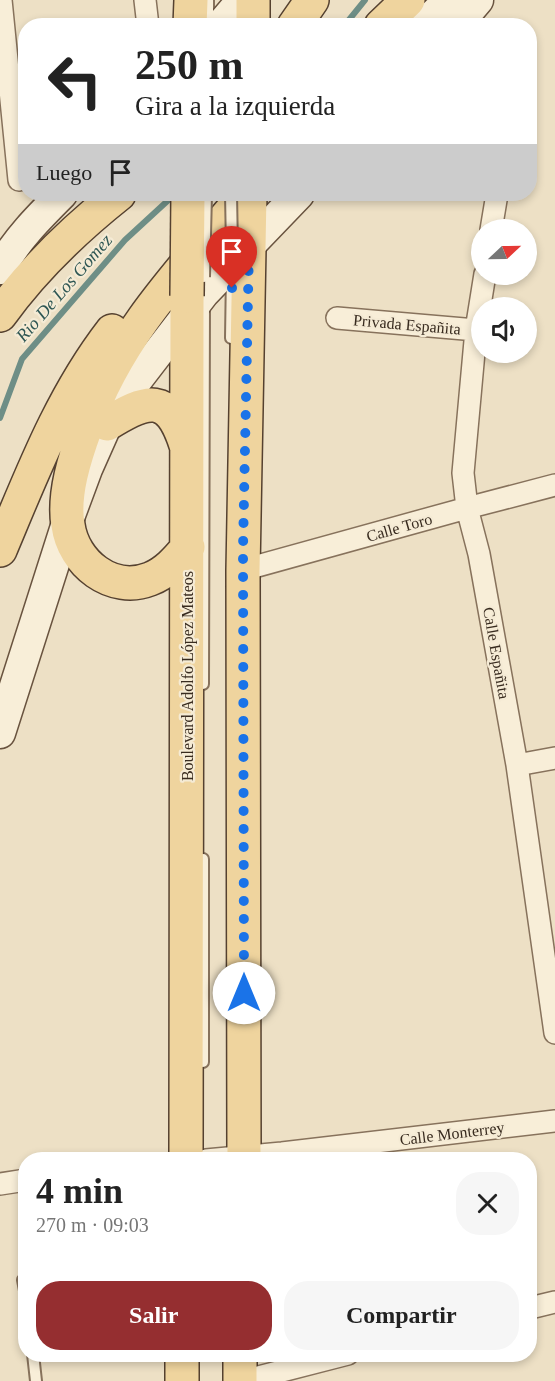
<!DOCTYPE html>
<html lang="es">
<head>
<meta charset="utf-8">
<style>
  body { margin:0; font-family:Georgia,serif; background:#f6f6f6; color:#222; height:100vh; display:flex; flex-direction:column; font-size:22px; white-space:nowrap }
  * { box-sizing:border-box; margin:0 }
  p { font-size:20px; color:#767676 }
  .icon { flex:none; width:33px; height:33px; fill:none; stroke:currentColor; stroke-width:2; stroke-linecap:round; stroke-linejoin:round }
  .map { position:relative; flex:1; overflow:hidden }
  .details { position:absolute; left:18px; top:1152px; width:519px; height:210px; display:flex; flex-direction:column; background:#fff; border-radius:24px; box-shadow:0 3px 9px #0003 }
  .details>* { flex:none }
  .banner { position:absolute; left:18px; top:18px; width:519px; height:183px; border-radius:24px; box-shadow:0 3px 9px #0003; background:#fff; color:#222; overflow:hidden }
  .needle { width:39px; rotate:68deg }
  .buttons { position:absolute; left:471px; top:219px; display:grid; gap:12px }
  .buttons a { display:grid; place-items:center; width:66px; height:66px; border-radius:50%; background:#fff; box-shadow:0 3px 9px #0003; font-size:30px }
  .pin { position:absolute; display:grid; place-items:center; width:51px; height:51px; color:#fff; margin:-62px -26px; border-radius:50% 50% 50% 0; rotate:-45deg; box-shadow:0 0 6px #0007 }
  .pin .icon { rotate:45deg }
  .me { position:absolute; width:66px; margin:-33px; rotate:0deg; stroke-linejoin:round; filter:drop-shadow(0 0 4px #0008) }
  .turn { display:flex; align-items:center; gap:21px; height:126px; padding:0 18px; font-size:27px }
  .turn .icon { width:78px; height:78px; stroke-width:2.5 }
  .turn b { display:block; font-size:42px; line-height:51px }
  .then { display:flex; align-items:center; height:57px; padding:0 18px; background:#0003; gap:12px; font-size:22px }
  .round { display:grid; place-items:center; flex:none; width:63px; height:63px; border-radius:24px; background:#f6f6f6 }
  .overview { display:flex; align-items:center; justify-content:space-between; height:102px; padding:0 18px }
  h1 { font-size:36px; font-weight:700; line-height:45px }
  .cta { display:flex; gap:12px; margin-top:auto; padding:12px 18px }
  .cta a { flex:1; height:69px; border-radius:24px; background:#952e30; color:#fff; font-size:24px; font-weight:700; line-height:69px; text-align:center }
  .cta a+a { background:#f6f6f6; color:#222 }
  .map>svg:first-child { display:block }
</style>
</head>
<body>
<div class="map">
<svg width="555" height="1381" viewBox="0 0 555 1381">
  <rect width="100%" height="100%" fill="#ede0c5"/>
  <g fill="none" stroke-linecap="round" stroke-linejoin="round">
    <path stroke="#6e8e86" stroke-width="6" d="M344,26L365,0
      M0,418L22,359L125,240L175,194"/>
    <g stroke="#87725c" stroke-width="14">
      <path id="lane" d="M208,0V26
        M231,338L232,272
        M203,684L204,304
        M203,1062V859
        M23,1280L26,1296
        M33,1354L36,1381"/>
    </g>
    <g stroke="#87725c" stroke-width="24">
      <path id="street" d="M1,0L19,180
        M145,0L148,26
        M491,230L497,194
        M485,274L476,330L463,473L467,508L479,554L517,765L555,1033
        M337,318L476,330
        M243,570L467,508L555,485
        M517,765L555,758
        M206,1160L282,1153L555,1121
        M0,1184L26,1180
        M530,1308L555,1302
        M243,1381L348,1354"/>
    </g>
    <g stroke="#69533f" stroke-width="33">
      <path id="secondary" d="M220,26L242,0
        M422,26L449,0
        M456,26L478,0
        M0,269C16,240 39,217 62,194
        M0,733L67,523L87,469L107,424L127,393L204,293L299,194"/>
    </g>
    <g stroke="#554130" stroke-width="36">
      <path id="primary" d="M190,26L191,0
        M253,26V0
        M294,26L312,0
        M381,26L408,0
        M0,315C33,269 75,229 119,194
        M107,424C147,399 169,392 186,445
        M188,547C177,560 166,573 150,579C112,594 73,563 68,525C63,494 75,457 86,427C117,336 185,266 246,194
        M0,550C32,474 61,397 112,331
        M186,1160L187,296
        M244,1160L243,570L250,194
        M182,1381V1354
        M240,1381V1354"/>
    </g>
    <use href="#lane" stroke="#f8eed8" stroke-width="10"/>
    <use href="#street" stroke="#f8eed8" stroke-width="21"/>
    <use href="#secondary" stroke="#f8eed8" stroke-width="30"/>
    <use href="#primary" stroke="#efd49e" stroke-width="33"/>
    <g stroke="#87725c" stroke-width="14" stroke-linecap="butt">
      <path id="lane-bridge" d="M231,194L232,248
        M204,277L206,194"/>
    </g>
    <g stroke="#554130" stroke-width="36" stroke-linecap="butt">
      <path id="primary-bridge" d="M187,296L188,194"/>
    </g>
    <use href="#lane-bridge" stroke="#f8eed8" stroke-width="10"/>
    <use href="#primary-bridge" stroke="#efd49e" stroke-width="33"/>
  </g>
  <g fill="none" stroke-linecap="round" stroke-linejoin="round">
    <path stroke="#1a73e8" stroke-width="10" stroke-dasharray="0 18" d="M232,288V264L249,247L243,549L244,993"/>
  </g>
  <g text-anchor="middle" stroke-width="4.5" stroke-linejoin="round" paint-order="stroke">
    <g font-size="16" fill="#382b1f" stroke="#f5ebd5">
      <text transform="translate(407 324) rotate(5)" y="6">Privada Españita</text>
      <text transform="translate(399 527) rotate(-16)" y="6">Calle Toro</text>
      <text transform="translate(497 653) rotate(80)" y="6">Calle Españita</text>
      <text transform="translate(187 676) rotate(-90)" y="6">Boulevard Adolfo López Mateos</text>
      <text transform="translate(452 1133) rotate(-7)" y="6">Calle Monterrey</text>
    </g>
    <g font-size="18" font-style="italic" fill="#2f5754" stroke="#f5ebd5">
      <text transform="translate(64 288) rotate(-49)" y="6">Rio De Los Gomez</text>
    </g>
  </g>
</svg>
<div class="buttons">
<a><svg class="needle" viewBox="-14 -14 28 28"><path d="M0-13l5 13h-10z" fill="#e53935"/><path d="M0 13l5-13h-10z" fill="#767676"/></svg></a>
<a><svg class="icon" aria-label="sound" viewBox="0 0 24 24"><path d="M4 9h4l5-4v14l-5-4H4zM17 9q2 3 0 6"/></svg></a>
</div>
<div class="pin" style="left:232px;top:288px;background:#d93025"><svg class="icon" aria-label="arrive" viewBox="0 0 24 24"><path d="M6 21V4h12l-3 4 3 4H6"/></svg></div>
<svg class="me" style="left:244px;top:993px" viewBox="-20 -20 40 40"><circle r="19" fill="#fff"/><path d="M0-13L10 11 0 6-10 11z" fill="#1a73e8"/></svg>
<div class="banner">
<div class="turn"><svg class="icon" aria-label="left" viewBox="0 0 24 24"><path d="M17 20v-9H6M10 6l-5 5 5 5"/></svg><div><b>250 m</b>Gira a la izquierda</div></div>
<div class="then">Luego<svg class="icon" aria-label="arrive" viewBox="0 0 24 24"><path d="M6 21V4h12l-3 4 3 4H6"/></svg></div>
</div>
<section class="details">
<div class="overview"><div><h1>4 min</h1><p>270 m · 09:03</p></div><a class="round"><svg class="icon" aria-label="close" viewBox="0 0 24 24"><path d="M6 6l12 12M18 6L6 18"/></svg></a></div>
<div class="cta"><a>Salir</a><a>Compartir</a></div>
</section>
</div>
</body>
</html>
